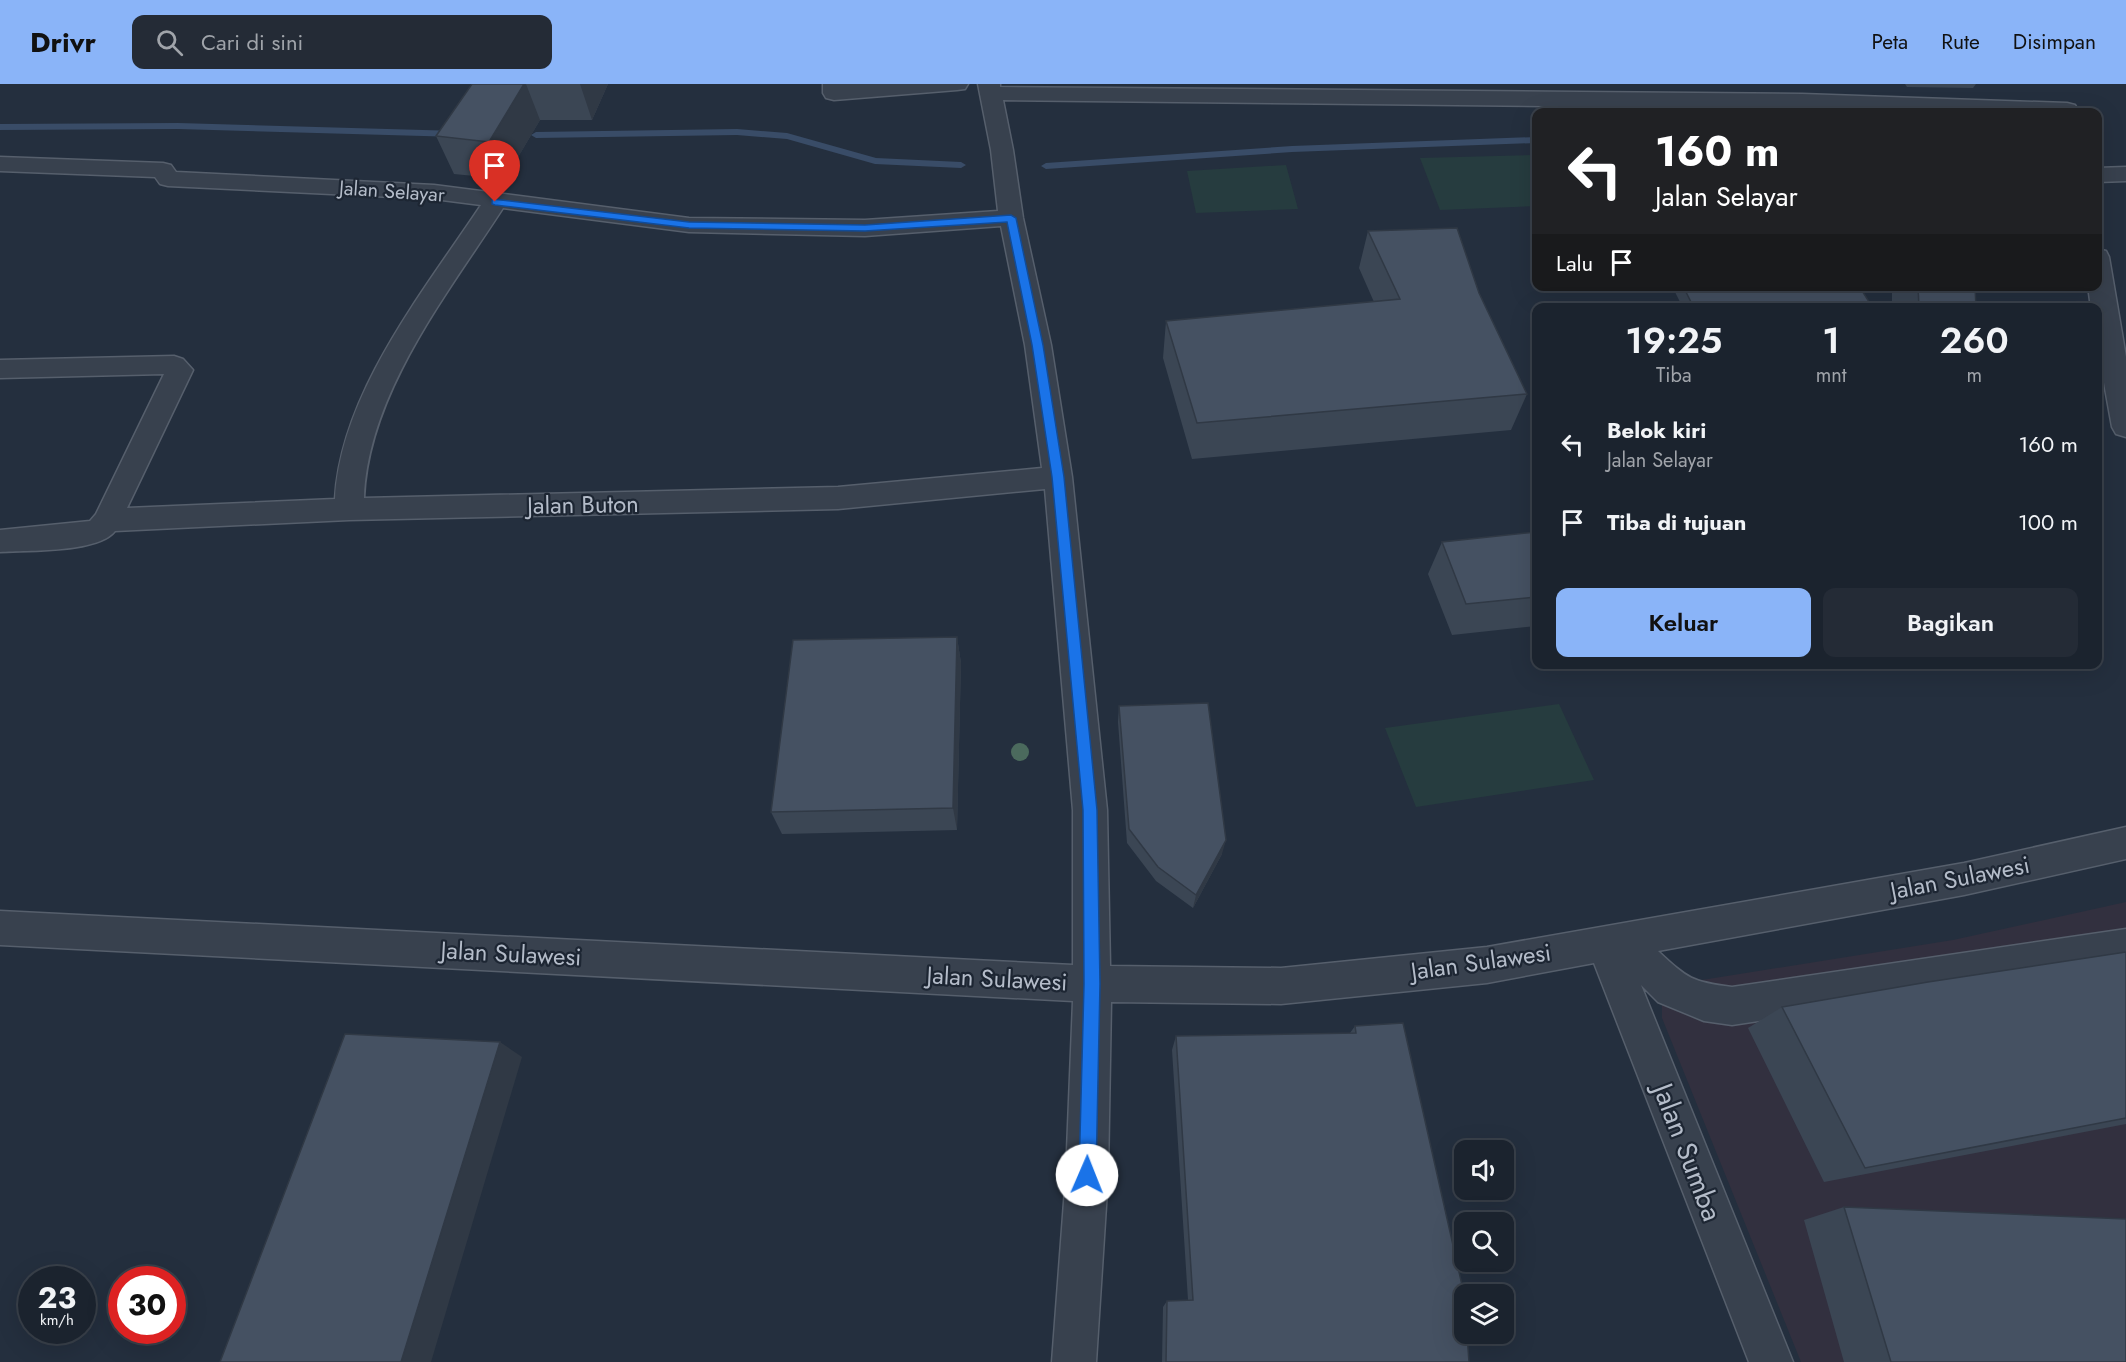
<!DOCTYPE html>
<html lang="id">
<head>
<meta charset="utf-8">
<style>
  body { margin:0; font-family:Jost,sans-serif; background:#242b36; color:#f1f3f6; height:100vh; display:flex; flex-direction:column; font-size:22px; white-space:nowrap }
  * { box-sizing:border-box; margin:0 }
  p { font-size:20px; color:#a0a4aa }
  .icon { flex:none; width:33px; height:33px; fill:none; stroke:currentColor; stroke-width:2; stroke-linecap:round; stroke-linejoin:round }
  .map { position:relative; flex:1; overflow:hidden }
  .panel { position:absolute; left:1532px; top:219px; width:570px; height:366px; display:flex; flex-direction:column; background:#1b232e; border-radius:12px; box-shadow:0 6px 24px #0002,0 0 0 2px #39404a }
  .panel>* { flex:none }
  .top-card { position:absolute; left:1532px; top:24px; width:570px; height:183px; border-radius:12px; box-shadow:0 6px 24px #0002,0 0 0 2px #39404a; background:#202124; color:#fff; overflow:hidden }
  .tools { position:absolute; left:1454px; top:1056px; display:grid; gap:12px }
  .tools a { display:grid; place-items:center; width:60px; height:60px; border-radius:12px; background:#1b232e; box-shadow:0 6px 24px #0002,0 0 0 2px #39404a; font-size:30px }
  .speed { position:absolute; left:18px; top:1182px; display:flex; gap:12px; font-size:30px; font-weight:700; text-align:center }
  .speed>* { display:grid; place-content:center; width:78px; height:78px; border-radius:50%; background:#1b232e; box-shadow:0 6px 24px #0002,0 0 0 2px #39404a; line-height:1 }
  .speed small { font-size:15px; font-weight:400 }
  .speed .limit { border:9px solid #d22; background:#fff; color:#111 }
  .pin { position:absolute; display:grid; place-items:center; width:51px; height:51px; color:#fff; margin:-62px -26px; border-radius:50% 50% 50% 0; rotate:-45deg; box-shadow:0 0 6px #0007 }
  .pin .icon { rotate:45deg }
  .me { position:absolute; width:66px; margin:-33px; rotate:1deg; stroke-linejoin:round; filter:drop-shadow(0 0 4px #0008) }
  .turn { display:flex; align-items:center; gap:21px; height:126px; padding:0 24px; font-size:27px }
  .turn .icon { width:78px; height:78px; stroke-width:2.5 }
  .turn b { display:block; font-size:42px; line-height:51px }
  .then { display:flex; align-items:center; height:57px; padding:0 24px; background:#0003; gap:12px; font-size:22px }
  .eta { display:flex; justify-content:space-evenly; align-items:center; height:102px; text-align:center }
  .eta b { font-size:36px; font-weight:600; line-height:42px }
  .primary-button { display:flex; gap:12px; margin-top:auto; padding:12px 24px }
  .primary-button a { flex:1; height:69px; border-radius:12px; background:#8ab4f8; color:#111; font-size:24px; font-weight:600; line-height:69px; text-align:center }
  .primary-button a+a { background:#242b36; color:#f1f3f6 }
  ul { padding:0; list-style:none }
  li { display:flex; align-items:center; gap:18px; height:78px; padding:0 24px }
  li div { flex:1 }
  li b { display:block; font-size:22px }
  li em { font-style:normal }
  header { display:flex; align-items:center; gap:36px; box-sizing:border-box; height:84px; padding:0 30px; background:#8ab4f8; color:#111 }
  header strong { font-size:28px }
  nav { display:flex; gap:33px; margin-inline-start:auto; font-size:21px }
  .search { width:420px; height:54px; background:#242b36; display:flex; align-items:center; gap:15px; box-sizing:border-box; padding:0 21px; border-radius:12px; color:#a0a4aa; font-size:22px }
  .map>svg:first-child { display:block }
</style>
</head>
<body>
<header>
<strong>Drivr</strong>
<div class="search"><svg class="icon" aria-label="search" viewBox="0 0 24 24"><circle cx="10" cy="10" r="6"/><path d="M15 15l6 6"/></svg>Cari di sini</div>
<nav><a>Peta</a><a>Rute</a><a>Disimpan</a></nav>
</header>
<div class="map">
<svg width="2126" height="1278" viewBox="0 0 2126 1278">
  <rect width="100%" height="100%" fill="#242f3e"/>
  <path fill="#32303f" d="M2126,818V1278H1801L1662,934V910L1677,900L1953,856Z"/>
  <path fill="#263c3f" d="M1536,71V122L1440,126L1420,74Z
    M1286,81L1298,125L1196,129L1187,87Z
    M1559,620L1594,696L1416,723L1385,644Z"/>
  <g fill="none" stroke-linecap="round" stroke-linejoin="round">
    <path fill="#394c67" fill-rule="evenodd" d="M178,39L459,47L464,50L459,53L178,45L0,46V40Z
      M737,45L787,49L876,74L961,78L966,81L961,84L875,80L787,55L737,51L536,54L531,51L536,48Z
      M1536,53V59L1292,68L1046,85L1041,82L1046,79L1292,62Z"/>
    <g stroke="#565f6c" stroke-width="3">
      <path id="minor" d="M823,0H968L965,5L957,6L834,16L826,14L823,9Z
        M978,0H1000V3L1802,10L2067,19L2075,21L2078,26L2076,28L1003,16L1013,66L1023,134L1051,261L1072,393L1107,726L1110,882L1281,884L1487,863L1964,779L2126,743V775L1964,811L1658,867C1688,895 1692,898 1732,903L2126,845V881L1732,941L1704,937L1658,918L1641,901L1793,1278H1749L1594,879L1487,899L1281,920L1111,918L1108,1091L1096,1278H1052L1066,1091L1073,917L0,861V827L1073,881V726L1045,405L838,425L349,436L115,447C98,469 28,466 0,468V446L90,437L96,430L164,290L0,294V276L174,272L183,275L193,286L127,424L335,415C341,308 424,207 481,121L434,115L168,102L160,100L155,93L0,87V73L163,79L171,81L176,88L434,101L689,134L865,136L998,127L991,66ZM503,124L689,148L865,152L1001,142L1025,261L1042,384L838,403L364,414C368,309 448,209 503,124Z
        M2126,83V97L2097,98V84Z
        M2097,165L2106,167L2109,173L2126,273V353L2116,350L2112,343L2097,260V224H2091L2088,202H2097Z"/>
    </g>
    <use href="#minor" fill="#38414e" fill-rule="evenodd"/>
  </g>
  <circle fill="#4b6a5d" cx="1020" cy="668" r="9"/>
  <path fill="#3b4654" d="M472,0H608L592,36H540L505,95L454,90L436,52Z
    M1905,0H1976L1973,4L1907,3Z
    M1368,147L1479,209L1527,310L1511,346L1192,375L1163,274L1166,237L1374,218L1359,184Z
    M1672,202H1859L1873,224H1683Z
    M1892,202H1975L1976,224H1892Z
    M1536,448V542L1452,551L1428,490L1442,458Z
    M957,553L961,579L957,746L782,750L771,728Z
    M1119,622L1222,770L1193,824L1156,797L1127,759L1118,638Z
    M2126,868V1040L1824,1098L1748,944L1782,923Z
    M1355,942L1469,1278H1162L1163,1223L1167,1217L1188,1216L1172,966L1176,952L1350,949Z
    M1844,1123L2126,1278H1844L1804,1136Z"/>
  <path fill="#303945" d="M524,0H526L540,36L505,95L489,58Z
    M580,0H608L592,36Z
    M957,553L961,579L957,746L953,724Z
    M1226,756L1222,770L1193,824L1196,811Z
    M500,958L522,973L431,1278H401Z"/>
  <path fill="#455162" stroke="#303945" stroke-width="1.5" d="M472,0H524L489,58L436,52Z
    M1457,144L1479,209L1527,310L1197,339L1166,237L1400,215L1368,147Z
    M1683,202H1859L1873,224H1694Z
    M1918,202H1975L1976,224H1919Z
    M1536,448V513L1466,520L1442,458Z
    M957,553L953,724L771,728L793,556Z
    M1208,619L1226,756L1196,811L1158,783L1129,745L1119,622Z
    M2126,868V1034L1865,1084L1782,923L1928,898Z
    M1403,939L1464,1210V1250H1467L1469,1278H1166L1167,1217L1193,1216L1176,952L1356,949L1355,942Z
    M345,950L500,958L401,1278H220Z
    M1844,1123L2126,1135V1278H1891Z"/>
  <path fill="#1a73e8" stroke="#114b97" stroke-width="1.5" d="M492,115L689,138L865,141L1011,131L1016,134L1043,261L1064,393L1097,726L1100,900L1096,1091L1093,1097L1087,1099L1081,1097L1079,1091L1084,900L1083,726L1052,393L1032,261L1007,138L865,147L689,144L495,121L492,120Z"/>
  <g text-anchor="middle" stroke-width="4.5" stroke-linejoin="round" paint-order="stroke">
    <g font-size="20" fill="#b4bcc9" stroke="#1d2633">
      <text transform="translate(392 107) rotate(4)" y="7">Jalan Selayar</text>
    </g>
    <g font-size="24" fill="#b4bcc9" stroke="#1d2633">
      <text transform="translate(583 421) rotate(-1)" y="8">Jalan Buton</text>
      <text transform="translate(1960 794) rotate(-11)" y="8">Jalan Sulawesi</text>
      <text transform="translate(511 870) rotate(3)" y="8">Jalan Sulawesi</text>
      <text transform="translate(1481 878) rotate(-8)" y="8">Jalan Sulawesi</text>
      <text transform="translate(997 895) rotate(3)" y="8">Jalan Sulawesi</text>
    </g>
    <g font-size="28" fill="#b4bcc9" stroke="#1d2633">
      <text transform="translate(1688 1068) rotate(69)" y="10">Jalan Sumba</text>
    </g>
  </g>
</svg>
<div class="tools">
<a><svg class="icon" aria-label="sound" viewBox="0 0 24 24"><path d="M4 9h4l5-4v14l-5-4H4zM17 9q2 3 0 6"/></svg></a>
<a><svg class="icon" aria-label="search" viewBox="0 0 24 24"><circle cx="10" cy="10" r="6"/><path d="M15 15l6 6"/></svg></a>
<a><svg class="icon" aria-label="layers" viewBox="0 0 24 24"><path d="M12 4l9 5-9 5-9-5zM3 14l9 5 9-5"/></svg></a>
</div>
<div class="speed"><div>23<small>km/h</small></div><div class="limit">30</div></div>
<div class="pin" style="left:495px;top:118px;background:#d93025"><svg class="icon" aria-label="arrive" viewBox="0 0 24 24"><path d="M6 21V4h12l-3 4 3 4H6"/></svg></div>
<svg class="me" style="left:1087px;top:1091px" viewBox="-20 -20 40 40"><circle r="19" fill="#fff"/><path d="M0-13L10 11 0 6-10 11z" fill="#1a73e8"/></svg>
<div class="top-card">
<div class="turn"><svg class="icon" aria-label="left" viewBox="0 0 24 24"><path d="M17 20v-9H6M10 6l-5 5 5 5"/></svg><div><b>160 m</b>Jalan Selayar</div></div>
<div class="then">Lalu<svg class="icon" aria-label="arrive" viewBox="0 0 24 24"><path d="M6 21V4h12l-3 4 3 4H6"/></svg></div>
</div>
<section class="panel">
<div class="eta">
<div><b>19:25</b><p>Tiba</p></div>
<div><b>1</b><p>mnt</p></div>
<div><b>260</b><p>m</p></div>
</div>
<ul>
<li><svg class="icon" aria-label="left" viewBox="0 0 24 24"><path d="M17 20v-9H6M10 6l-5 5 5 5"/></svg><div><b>Belok kiri</b><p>Jalan Selayar</p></div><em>160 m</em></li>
<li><svg class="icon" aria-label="arrive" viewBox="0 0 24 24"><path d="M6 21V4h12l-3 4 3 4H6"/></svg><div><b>Tiba di tujuan</b></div><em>100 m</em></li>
</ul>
<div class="primary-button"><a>Keluar</a><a>Bagikan</a></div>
</section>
</div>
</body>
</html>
